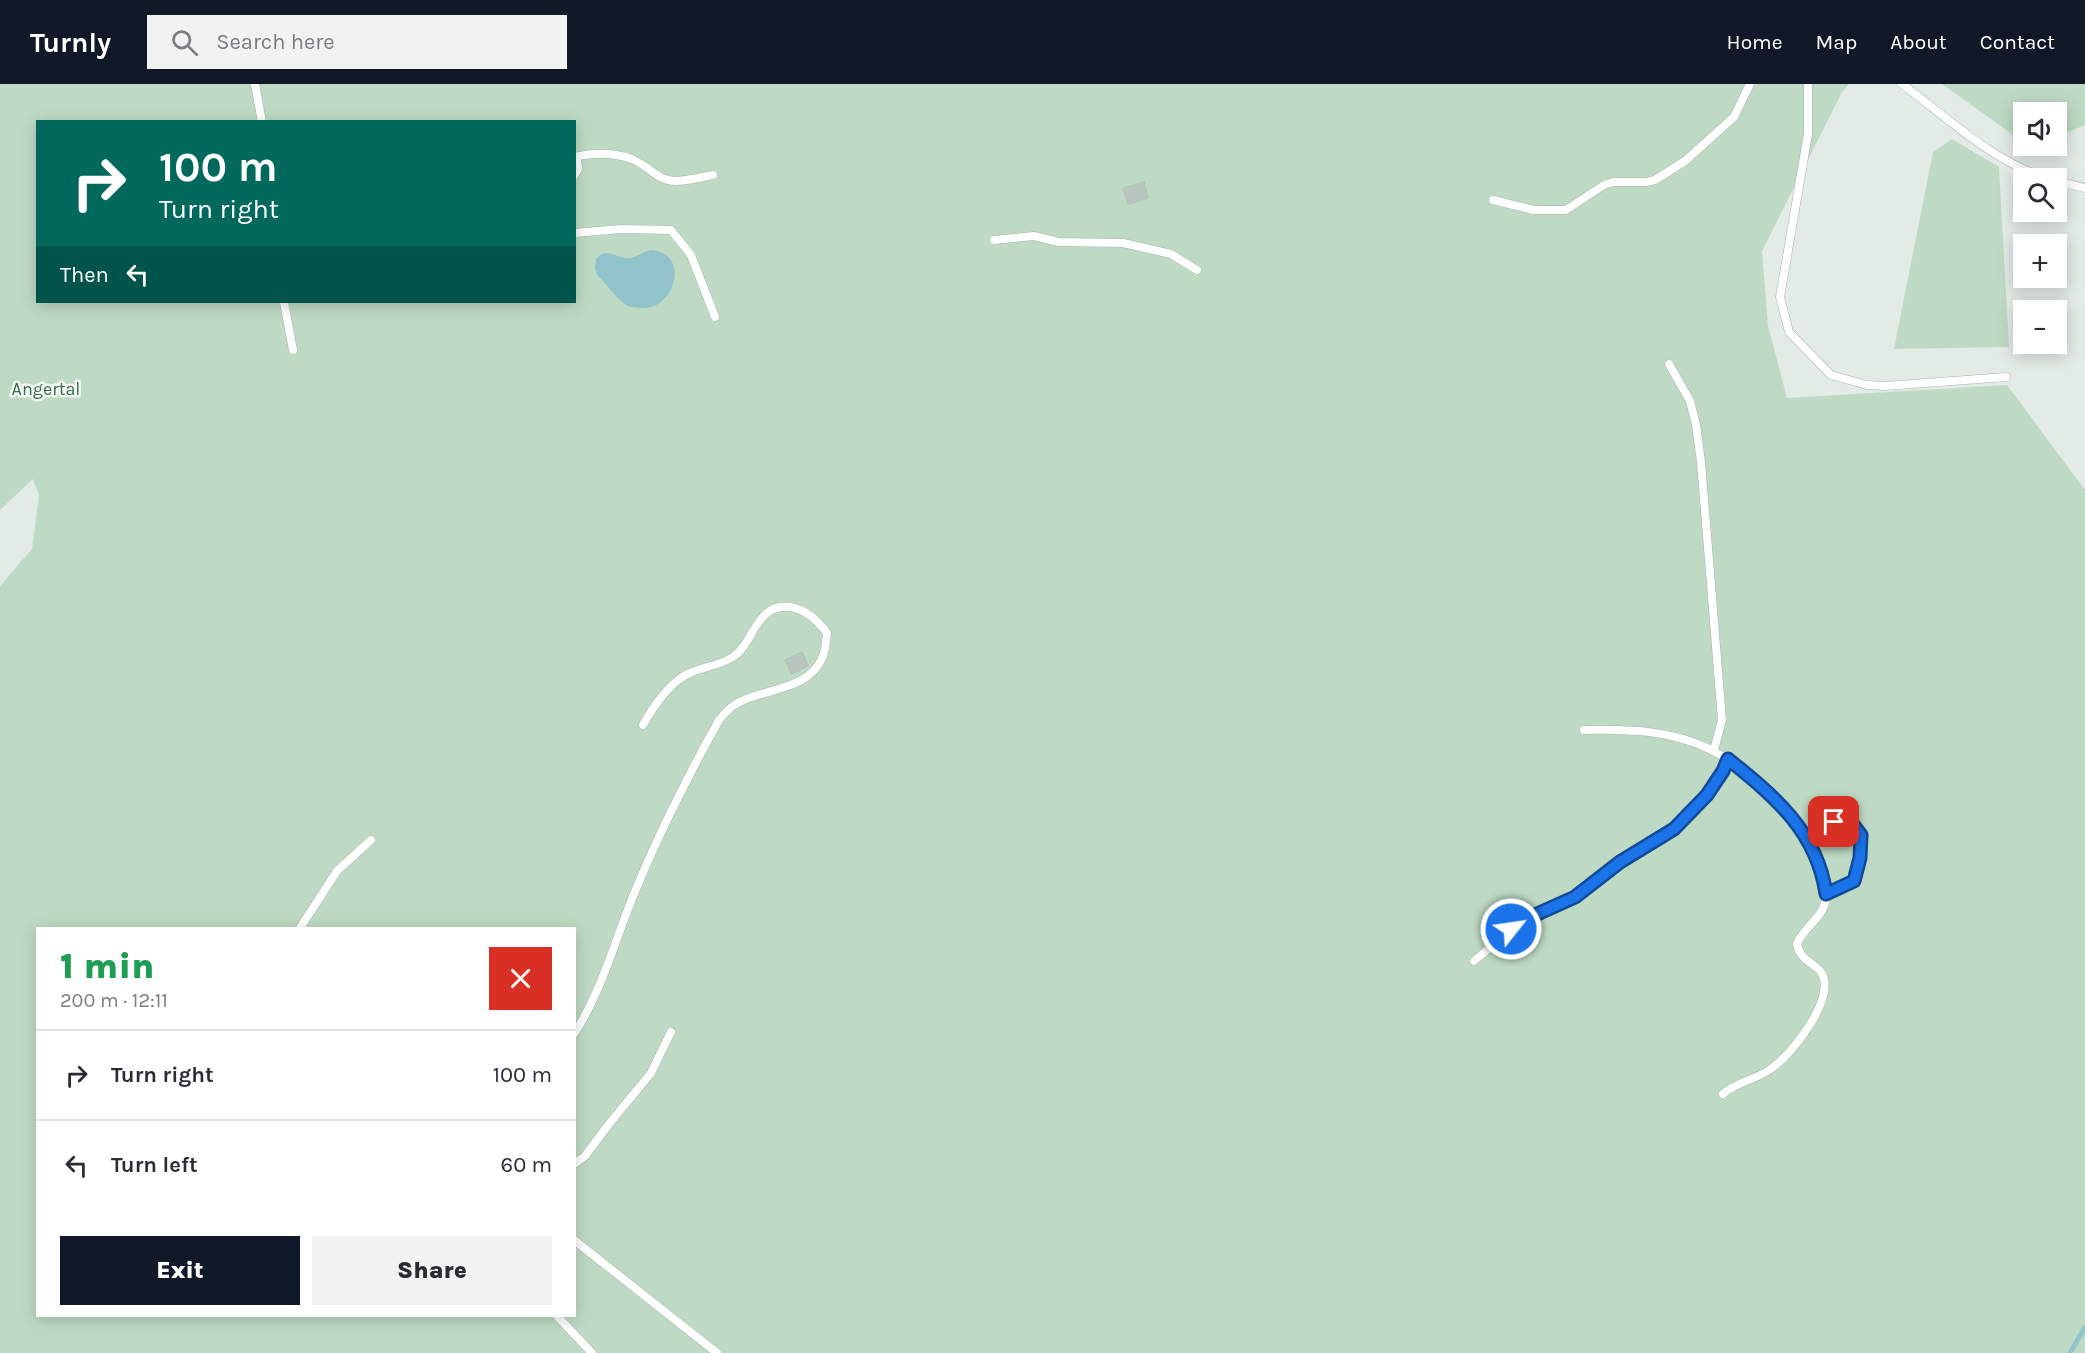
<!DOCTYPE html>
<html lang="en">
<head>
<meta charset="utf-8">
<style>
  body { margin:0; font-family:Karla,sans-serif; background:#f2f2f3; color:#2b2b33; height:100vh; display:flex; flex-direction:column; font-size:22px; white-space:nowrap }
  * { box-sizing:border-box; margin:0 }
  p { font-size:20px; color:#7c7c81 }
  .icon { flex:none; width:33px; height:33px; fill:none; stroke:currentColor; stroke-width:2; stroke-linecap:round; stroke-linejoin:round }
  .map { position:relative; flex:1; overflow:hidden }
  .side { position:absolute; left:36px; top:843px; width:540px; height:390px; display:flex; flex-direction:column; background:#fff; border-radius:0px; box-shadow:0 3px 15px #0003 }
  .side>* { flex:none }
  .guide { position:absolute; left:36px; top:36px; width:540px; height:183px; border-radius:0px; box-shadow:0 3px 15px #0003; background:#00695c; color:#fff; overflow:hidden }
  .buttons { position:absolute; left:2013px; top:18px; display:grid; gap:12px }
  .buttons a { display:grid; place-items:center; width:54px; height:54px; border-radius:0px; background:#fff; box-shadow:0 3px 15px #0003; font-size:30px }
  .pin { position:absolute; display:grid; place-items:center; width:51px; height:51px; color:#fff; margin:-26px; border-radius:12px; box-shadow:0 3px 9px #0006 }
  .me { position:absolute; width:66px; margin:-33px; rotate:60deg; stroke-linejoin:round; filter:drop-shadow(0 0 4px #0008) }
  .turn { display:flex; align-items:center; gap:21px; height:126px; padding:0 24px; font-size:27px }
  .turn .icon { width:78px; height:78px; stroke-width:2.5 }
  .turn b { display:block; font-size:42px; line-height:51px }
  .then { display:flex; align-items:center; height:57px; padding:0 24px; background:#0003; gap:12px; font-size:22px }
  .round { display:grid; place-items:center; flex:none; width:63px; height:63px; border-radius:0px; background:#f2f2f3 }
  .head { display:flex; align-items:center; justify-content:space-between; height:102px; padding:0 24px }
  h1 { font-size:36px; font-weight:800; line-height:45px; color:#1e9e55 }
  .cta { display:flex; gap:12px; margin-top:auto; padding:12px 24px }
  .cta a { flex:1; height:69px; border-radius:0px; background:#111827; color:#fff; font-size:24px; font-weight:800; line-height:69px; text-align:center }
  .cta a+a { background:#f2f2f3; color:#2b2b33 }
  ul { padding:0; list-style:none }
  li { display:flex; align-items:center; gap:18px; height:90px; padding:0 24px; border-top:2px solid #e1e1e2 }
  li div { flex:1 }
  li b { display:block; font-size:22px }
  li em { font-style:normal }
  header { display:flex; align-items:center; gap:36px; box-sizing:border-box; height:84px; padding:0 30px; background:#111827; color:#fff }
  header strong { font-size:28px }
  nav { display:flex; gap:33px; margin-inline-start:auto; font-size:21px }
  .search { width:420px; height:54px; background:#f2f2f3; display:flex; align-items:center; gap:15px; box-sizing:border-box; padding:0 21px; border-radius:0px; color:#7c7c81; font-size:22px }
  .map>svg:first-child { display:block }
</style>
</head>
<body>
<header>
<strong>Turnly</strong>
<div class="search"><svg class="icon" aria-label="search" viewBox="0 0 24 24"><circle cx="10" cy="10" r="6"/><path d="M15 15l6 6"/></svg>Search here</div>
<nav><a>Home</a><a>Map</a><a>About</a><a>Contact</a></nav>
</header>
<div class="map">
<svg width="2085" height="1269" viewBox="0 0 2085 1269">
  <rect width="100%" height="100%" fill="#e3ebe7"/>
  <path fill="#bedac4" fill-rule="evenodd" d="M0,0H1849L1842,8L1762,167L1768,242L1787,314L2007,301L2085,406V1269H0V502L32,465L39,411L33,395L0,426ZM38,38H574V218H38ZM38,844H574V1232H38Z
    M1942,0H2085V41L2057,53L2056,28H2024L2023,58Z
    M1952,55L1999,83L2009,263L1894,265L1933,68Z"/>
  <path fill="#91c4ca" d="M650,166C692,168 675,228 640,224C636,223 630,224 626,221C616,214 606,200 597,191L595,184L596,175C606,162 615,174 627,174C634,175 643,168 650,166Z"/>
  <g fill="none" stroke-linecap="round" stroke-linejoin="round">
    <path stroke="#91c4ca" stroke-width="5" d="M2070,1269L2085,1243"/>
  </g>
  <path fill="#b9c6c0" stroke="#b6c4be" stroke-width="1.5" d="M1144,98L1148,114L1128,120L1123,104Z
    M802,568L808,582L792,590L785,576Z"/>
  <g fill="none" stroke-linecap="round" stroke-linejoin="round">
    <g stroke="#a6b3ae" stroke-width="9">
      <path id="lane" d="M255,0L262,38
        M1808,0V50L1780,213L1789,248L1831,291L1867,301L1885,302L2006,293
        M1902,0C1944,31 1997,81 2048,94
        M574,73C597,68 622,67 643,81C653,88 662,97 675,97C687,97 701,93 713,91
        M574,92L578,85L577,73
        M2056,97L2085,104
        M1493,116L1534,126H1566L1604,101L1613,98H1646L1655,96L1685,77L1734,33L1750,0
        M574,149L621,145L671,146L691,171L715,233
        M994,156L1034,152L1059,158L1123,159L1171,170L1197,186
        M284,218L293,266
        M1669,280L1690,317L1696,341L1701,378L1722,636L1714,666
        M1584,646C1602,645 1620,646 1639,647C1695,652 1732,671 1771,712C1788,729 1802,744 1812,766C1819,780 1830,803 1825,819C1821,835 1803,844 1797,860C1801,881 1820,878 1824,895C1830,922 1792,969 1772,984C1757,996 1737,997 1723,1010
        M1813,745L1834,738L1852,739L1861,751L1860,774L1854,797L1826,810
        M300,844L337,787L371,756
        M1474,877L1522,837L1575,812L1620,778L1674,745L1707,711L1723,687L1728,675
        M574,950C602,907 615,856 634,810C658,751 688,692 719,636C724,630 729,624 736,620C764,603 809,608 823,572C826,565 826,557 827,549C817,536 807,526 790,523C755,518 754,562 731,574C720,581 704,583 692,588C670,597 654,621 643,641
        M574,1080L585,1072L609,1040L651,989L671,948
        M574,1156L717,1269
        M557,1232L592,1269"/>
    </g>
    <use href="#lane" stroke="#fff" stroke-width="8"/>
  </g>
  <g fill="none" stroke-linecap="round" stroke-linejoin="round">
    <g stroke="#114b97" stroke-width="15">
      <path id="route" d="M1511,845L1522,837L1575,813L1620,778L1674,745L1707,711L1723,687L1728,675C1774,712 1817,747 1826,810L1854,797L1860,774L1861,751L1852,739L1834,738"/>
    </g>
    <use href="#route" stroke="#1a73e8" stroke-width="10"/>
  </g>
  <g text-anchor="middle" stroke-width="5" stroke-linejoin="round" paint-order="stroke">
    <g font-size="18" fill="#336d47" stroke="#f3f8f5">
      <text x="46" y="311">Angertal</text>
    </g>
  </g>
</svg>
<div class="buttons">
<a><svg class="icon" aria-label="sound" viewBox="0 0 24 24"><path d="M4 9h4l5-4v14l-5-4H4zM17 9q2 3 0 6"/></svg></a>
<a><svg class="icon" aria-label="search" viewBox="0 0 24 24"><circle cx="10" cy="10" r="6"/><path d="M15 15l6 6"/></svg></a>
<a>+</a>
<a>−</a>
</div>
<div class="pin" style="left:1834px;top:738px;background:#d93025"><svg class="icon" aria-label="arrive" viewBox="0 0 24 24"><path d="M6 21V4h12l-3 4 3 4H6"/></svg></div>
<svg class="me" style="left:1511px;top:845px" viewBox="-20 -20 40 40"><circle r="17" fill="#1a73e8" stroke="#fff" stroke-width="3"/><path d="M0-11L8 9 0 5-8 9z" fill="#fff"/></svg>
<div class="guide">
<div class="turn"><svg class="icon" aria-label="right" viewBox="0 0 24 24"><path d="M7 20v-9h11M14 6l5 5-5 5"/></svg><div><b>100 m</b>Turn right</div></div>
<div class="then">Then<svg class="icon" aria-label="left" viewBox="0 0 24 24"><path d="M17 20v-9H6M10 6l-5 5 5 5"/></svg></div>
</div>
<section class="side">
<div class="head"><div><h1>1 min</h1><p>200 m · 12:11</p></div><a class="round" style="background:#d93025;color:#fff"><svg class="icon" aria-label="close" viewBox="0 0 24 24"><path d="M6 6l12 12M18 6L6 18"/></svg></a></div>
<ul>
<li><svg class="icon" aria-label="right" viewBox="0 0 24 24"><path d="M7 20v-9h11M14 6l5 5-5 5"/></svg><div><b>Turn right</b></div><em>100 m</em></li>
<li><svg class="icon" aria-label="left" viewBox="0 0 24 24"><path d="M17 20v-9H6M10 6l-5 5 5 5"/></svg><div><b>Turn left</b></div><em>60 m</em></li>
</ul>
<div class="cta"><a>Exit</a><a>Share</a></div>
</section>
</div>
</body>
</html>
